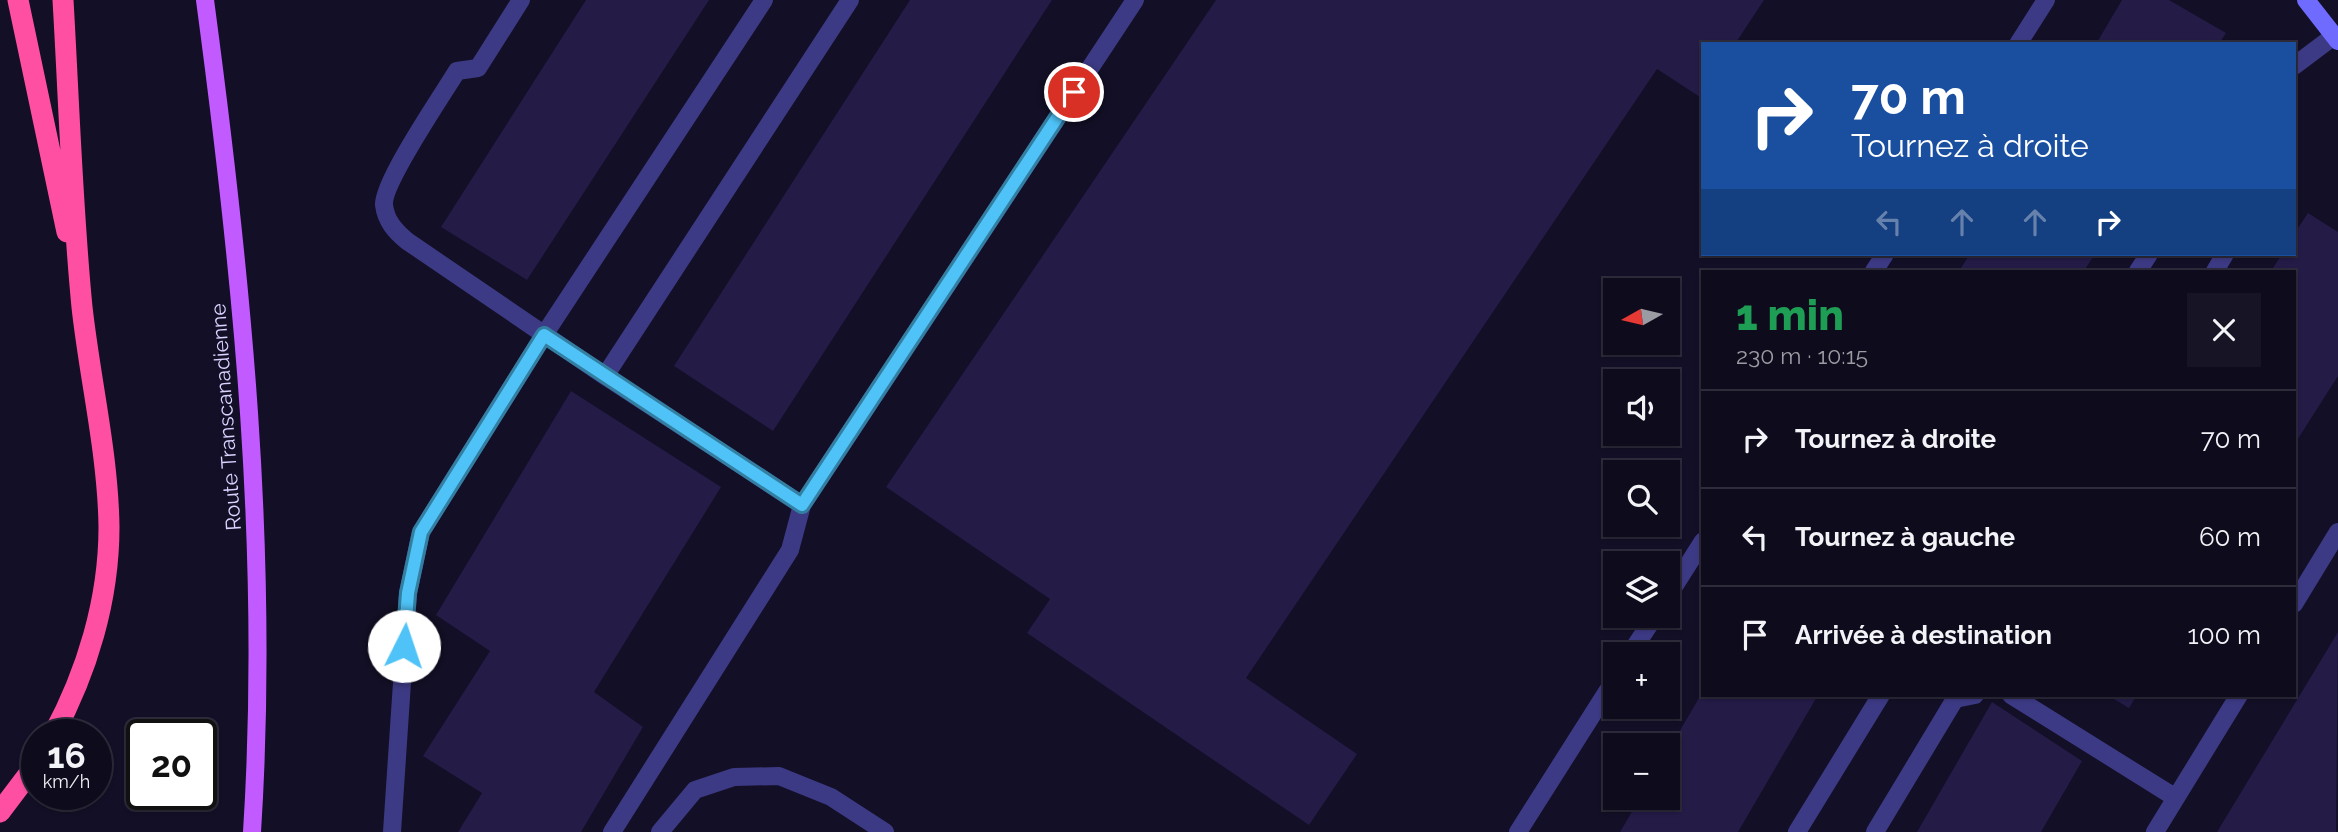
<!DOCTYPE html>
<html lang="fr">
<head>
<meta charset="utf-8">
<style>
  body { margin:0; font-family:Raleway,sans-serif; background:#171425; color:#f1f3f6; height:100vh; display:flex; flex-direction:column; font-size:26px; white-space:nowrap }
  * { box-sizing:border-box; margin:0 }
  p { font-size:23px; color:#9b9ba3 }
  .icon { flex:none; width:38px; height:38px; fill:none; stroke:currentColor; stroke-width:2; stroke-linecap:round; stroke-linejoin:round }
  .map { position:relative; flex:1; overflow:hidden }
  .side { position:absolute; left:1701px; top:270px; width:595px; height:427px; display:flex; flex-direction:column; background:#0e0b1c; border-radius:0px; box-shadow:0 2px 5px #0004,0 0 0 2px #2e2b3b }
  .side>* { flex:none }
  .top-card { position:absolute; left:1701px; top:42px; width:595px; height:214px; border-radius:0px; box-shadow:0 2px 5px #0004,0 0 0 2px #2e2b3b; background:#1a4fa0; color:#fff; overflow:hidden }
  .needle { width:46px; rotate:262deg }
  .buttons { position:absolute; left:1603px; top:278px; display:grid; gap:14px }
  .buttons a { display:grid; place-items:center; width:77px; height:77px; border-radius:0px; background:#0e0b1c; box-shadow:0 2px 5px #0004,0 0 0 2px #2e2b3b; font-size:35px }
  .speed { position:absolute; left:21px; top:719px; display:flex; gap:14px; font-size:35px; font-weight:700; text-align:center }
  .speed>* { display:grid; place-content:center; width:91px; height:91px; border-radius:50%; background:#0e0b1c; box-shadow:0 2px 5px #0004,0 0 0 2px #2e2b3b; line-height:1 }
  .speed small { font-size:18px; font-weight:400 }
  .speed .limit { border:4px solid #111; border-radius:10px; background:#fff; color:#111 }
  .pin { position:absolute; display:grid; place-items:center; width:60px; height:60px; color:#fff; margin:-30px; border:4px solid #fff; border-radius:50%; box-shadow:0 2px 7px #0007 }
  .me { position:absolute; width:77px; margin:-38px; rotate:4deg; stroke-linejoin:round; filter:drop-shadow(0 0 5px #0008) }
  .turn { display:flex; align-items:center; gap:24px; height:147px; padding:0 35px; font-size:32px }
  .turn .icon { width:91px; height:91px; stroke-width:2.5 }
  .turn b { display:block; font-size:49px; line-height:60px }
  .lanes { display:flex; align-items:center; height:66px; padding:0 35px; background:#0003; justify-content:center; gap:35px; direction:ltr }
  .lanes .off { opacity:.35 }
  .round { display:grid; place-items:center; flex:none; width:74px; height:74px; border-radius:0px; background:#171425 }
  .headline { display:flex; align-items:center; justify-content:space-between; height:119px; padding:0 35px }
  h1 { font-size:42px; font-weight:800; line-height:52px; color:#1e9e55 }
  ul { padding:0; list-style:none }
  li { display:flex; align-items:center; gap:21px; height:98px; padding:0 35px; border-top:2px solid #2e2b3b }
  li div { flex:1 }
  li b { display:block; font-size:26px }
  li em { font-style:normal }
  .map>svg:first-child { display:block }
</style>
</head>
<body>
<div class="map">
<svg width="2338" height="832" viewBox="0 0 2338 832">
  <rect width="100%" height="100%" fill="#130f26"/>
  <path fill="#241b47" d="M586,0H709L527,280L441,227Z
    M910,0H1052L773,431L674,366Z
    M1216,0H1764L1735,44H1703V93L1700,97L1657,69L1246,678L1357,754L1309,825L1027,633L1050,599L886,487Z
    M2122,0H2169L2226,33L2219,44H2096Z
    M2308,213L2338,232V376L2294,445V271H2271L2282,254H2294V234Z
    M1970,254H2095L2084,271H1959Z
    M571,391L721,487L594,692L643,727L581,832H458L482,793L423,756L490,651L436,615Z
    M2338,632L2336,832H2217Z
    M1703,691V695H1818L1738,832H1620L1640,798H1668V751Z
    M2107,695H2137L2129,708Z
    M1992,702L2082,761L2041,832H1917Z"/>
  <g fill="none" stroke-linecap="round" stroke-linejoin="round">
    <path stroke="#3d3a85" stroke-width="18" d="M521,0L478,68L457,71C443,94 382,183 384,205C386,221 395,231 407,241L605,376L850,0
      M2018,44L2046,0
      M2294,66L2334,36
      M1874,271L1885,254
      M2138,271L2149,254
      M2215,271L2225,254
      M605,376L802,505L1135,0
      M1668,596L1703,541
      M2294,604L2338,532
      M1630,654L1655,616
      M2011,695L2176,798
      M392,832L408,593L421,532L544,335L764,0
      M612,832L790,550L802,505
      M660,832L695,790L734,777L779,776L831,797L885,832
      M1518,832L1615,679
      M1797,832L1881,695
      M1875,832L1955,699L1975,695
      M2155,832L2239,695"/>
    <path stroke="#6f6bff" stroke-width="18" d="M2306,0L2338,41"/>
    <path stroke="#c25bff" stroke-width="18" d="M205,0C242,276 270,553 252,832"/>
    <path stroke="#ff4fa3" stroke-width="21" d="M18,0L67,232
      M53,735C87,672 109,600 109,527C108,453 90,380 82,307C72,205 69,102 63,0
      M0,812L37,763"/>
  </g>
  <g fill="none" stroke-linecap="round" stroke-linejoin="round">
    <g stroke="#337fa1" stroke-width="18">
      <path id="route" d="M404,646L408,593L421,532L544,335L802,505L1074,92"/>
    </g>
    <use href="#route" stroke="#4fc3f7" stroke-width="12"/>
  </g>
  <g text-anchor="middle" stroke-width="7" stroke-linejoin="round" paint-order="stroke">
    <g font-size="21" fill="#d9d4ff" stroke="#130f26">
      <text transform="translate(226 417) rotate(-94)" y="7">Route Transcanadienne</text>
    </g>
  </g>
</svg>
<div class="buttons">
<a><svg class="needle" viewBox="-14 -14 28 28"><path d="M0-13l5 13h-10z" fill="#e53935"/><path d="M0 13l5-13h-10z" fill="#9b9ba3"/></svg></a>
<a><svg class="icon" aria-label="sound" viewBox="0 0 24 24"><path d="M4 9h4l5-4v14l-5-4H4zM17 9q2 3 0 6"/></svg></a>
<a><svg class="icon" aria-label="search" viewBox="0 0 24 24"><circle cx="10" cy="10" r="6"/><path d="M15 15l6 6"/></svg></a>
<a><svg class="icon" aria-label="layers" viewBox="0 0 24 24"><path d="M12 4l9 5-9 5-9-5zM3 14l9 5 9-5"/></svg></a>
<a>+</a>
<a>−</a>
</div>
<div class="speed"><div>16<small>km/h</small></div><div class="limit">20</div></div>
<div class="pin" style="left:1074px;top:92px;background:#d93025"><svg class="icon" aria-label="arrive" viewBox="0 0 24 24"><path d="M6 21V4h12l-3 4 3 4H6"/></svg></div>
<svg class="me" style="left:404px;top:646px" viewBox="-20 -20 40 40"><circle r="19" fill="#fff"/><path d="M0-13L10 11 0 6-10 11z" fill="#4fc3f7"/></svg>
<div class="top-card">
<div class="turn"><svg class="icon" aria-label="right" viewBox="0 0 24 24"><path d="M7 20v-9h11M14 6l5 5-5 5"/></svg><div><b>70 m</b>Tournez à droite</div></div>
<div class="lanes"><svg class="icon off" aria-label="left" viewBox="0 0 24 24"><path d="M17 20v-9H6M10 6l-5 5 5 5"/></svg><svg class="icon off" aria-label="ahead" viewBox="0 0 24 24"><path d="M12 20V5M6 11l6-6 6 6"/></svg><svg class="icon off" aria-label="ahead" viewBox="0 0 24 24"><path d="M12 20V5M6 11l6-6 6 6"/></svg><svg class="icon" aria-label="right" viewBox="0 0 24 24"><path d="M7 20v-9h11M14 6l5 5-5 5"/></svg></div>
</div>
<section class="side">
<div class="headline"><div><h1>1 min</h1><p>230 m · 10:15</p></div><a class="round"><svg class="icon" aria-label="close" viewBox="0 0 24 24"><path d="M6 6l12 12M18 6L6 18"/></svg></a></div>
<ul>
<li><svg class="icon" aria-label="right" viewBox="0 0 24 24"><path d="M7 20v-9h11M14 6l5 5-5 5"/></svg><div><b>Tournez à droite</b></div><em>70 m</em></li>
<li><svg class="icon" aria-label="left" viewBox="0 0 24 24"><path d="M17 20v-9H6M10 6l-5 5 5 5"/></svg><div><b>Tournez à gauche</b></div><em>60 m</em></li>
<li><svg class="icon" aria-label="arrive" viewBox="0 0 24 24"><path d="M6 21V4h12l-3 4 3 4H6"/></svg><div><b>Arrivée à destination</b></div><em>100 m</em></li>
</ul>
</section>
</div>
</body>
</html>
